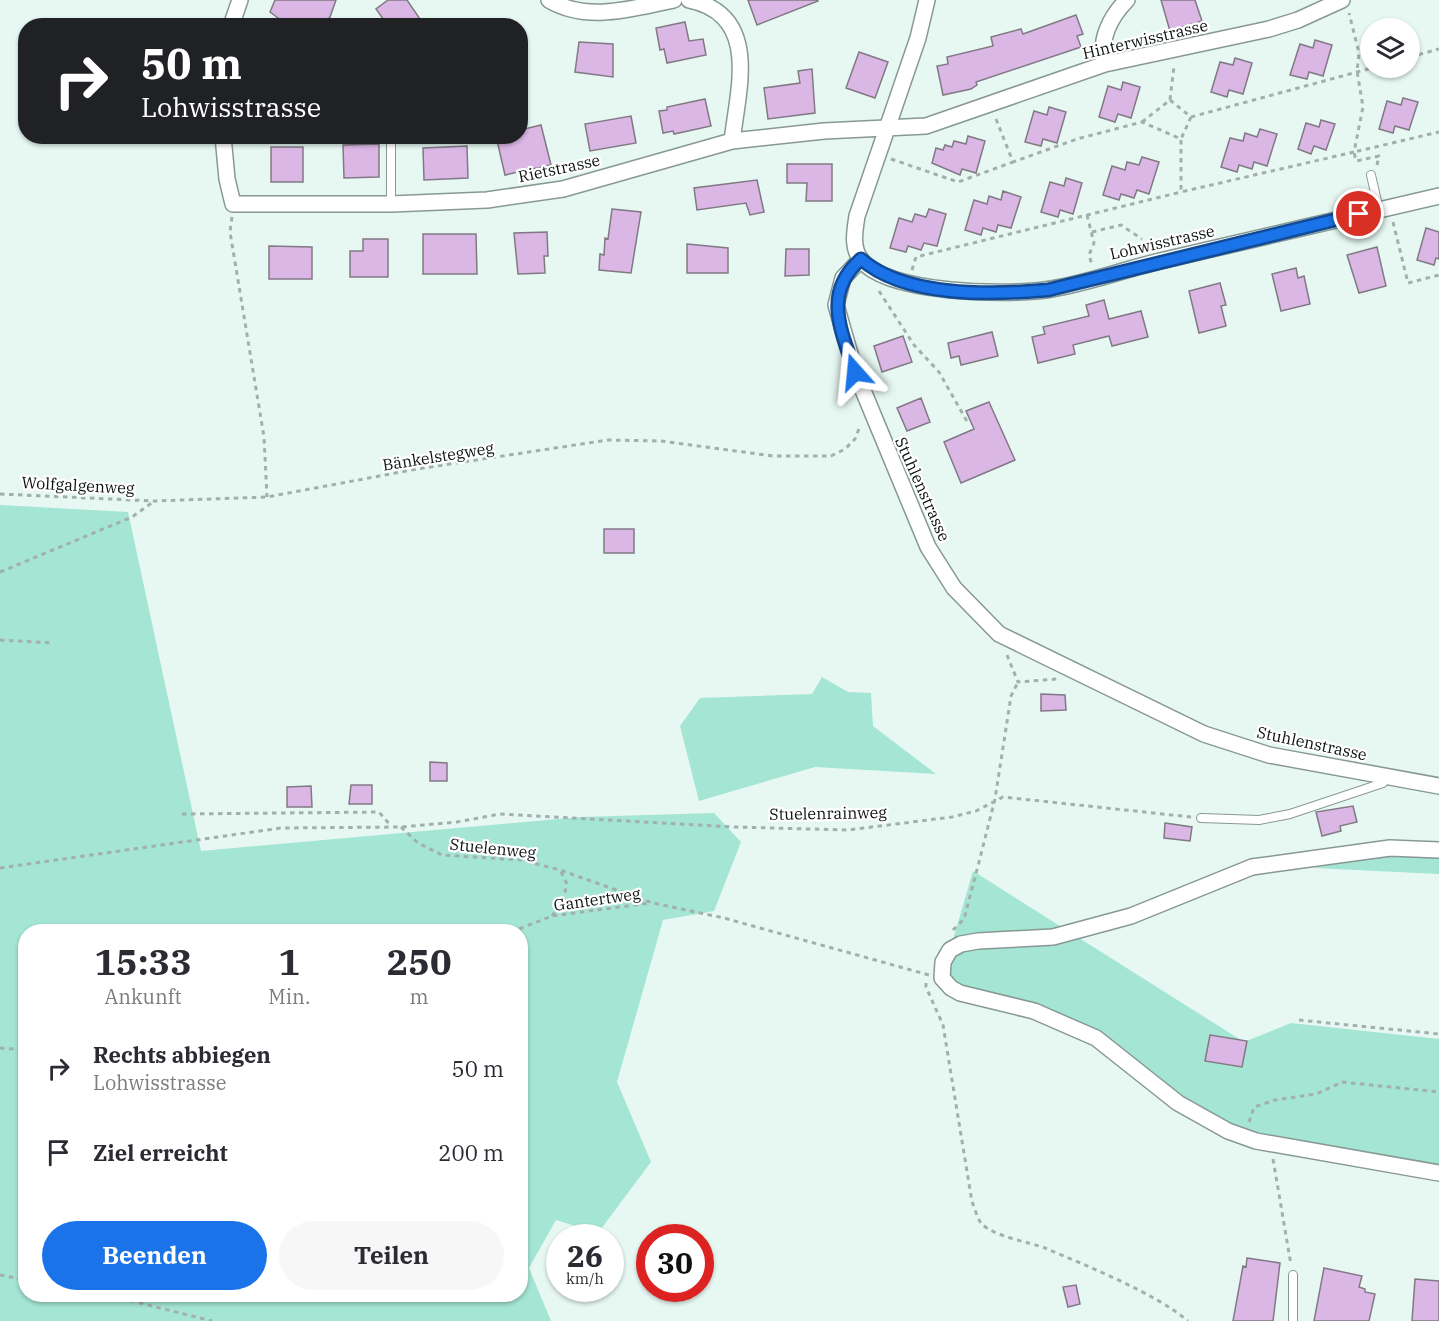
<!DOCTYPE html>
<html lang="de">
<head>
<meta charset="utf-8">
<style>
  body { margin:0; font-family:"IBM Plex Serif",serif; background:#f7f7f7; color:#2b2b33; height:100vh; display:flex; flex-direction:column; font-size:22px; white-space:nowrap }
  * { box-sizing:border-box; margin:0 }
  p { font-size:20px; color:#7c7c81 }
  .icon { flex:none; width:33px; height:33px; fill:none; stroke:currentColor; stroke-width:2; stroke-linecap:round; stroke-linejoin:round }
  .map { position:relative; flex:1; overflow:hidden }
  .panel { position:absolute; left:18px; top:924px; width:510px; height:378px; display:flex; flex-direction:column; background:#fff; border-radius:24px; box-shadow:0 2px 4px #0004 }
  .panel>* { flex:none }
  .banner { position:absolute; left:18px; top:18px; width:510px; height:126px; border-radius:24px; box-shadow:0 2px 4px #0004; background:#202124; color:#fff; overflow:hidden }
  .buttons { position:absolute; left:1360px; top:18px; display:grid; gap:12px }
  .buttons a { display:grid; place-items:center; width:60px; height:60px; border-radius:50%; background:#fff; box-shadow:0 2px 4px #0004; font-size:30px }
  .speed { position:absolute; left:546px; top:1224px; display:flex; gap:12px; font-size:30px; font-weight:700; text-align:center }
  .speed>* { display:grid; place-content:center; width:78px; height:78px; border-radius:50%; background:#fff; box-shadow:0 2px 4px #0004; line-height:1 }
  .speed small { font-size:15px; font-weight:400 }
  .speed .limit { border:9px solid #d22; background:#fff; color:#111 }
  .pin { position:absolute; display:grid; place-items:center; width:51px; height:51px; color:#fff; margin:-26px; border:3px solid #fff; border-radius:50%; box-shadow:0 2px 6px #0007 }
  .me { position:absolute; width:66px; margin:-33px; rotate:342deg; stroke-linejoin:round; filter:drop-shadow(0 0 4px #0008) }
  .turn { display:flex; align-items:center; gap:21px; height:126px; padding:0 24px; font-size:27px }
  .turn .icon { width:78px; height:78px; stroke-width:2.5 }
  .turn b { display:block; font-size:42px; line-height:51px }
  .eta { display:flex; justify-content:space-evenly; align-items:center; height:102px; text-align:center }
  .eta b { font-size:36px; font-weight:800; line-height:42px }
  .button { display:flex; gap:12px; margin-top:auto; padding:12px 24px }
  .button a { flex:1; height:69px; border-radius:36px; background:#1a73e8; color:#fff; font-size:24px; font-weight:800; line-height:69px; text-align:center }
  .button a+a { background:#f7f7f7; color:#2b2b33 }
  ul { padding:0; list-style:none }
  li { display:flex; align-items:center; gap:18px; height:84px; padding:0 24px }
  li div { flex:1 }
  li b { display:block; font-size:22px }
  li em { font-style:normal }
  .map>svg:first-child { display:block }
</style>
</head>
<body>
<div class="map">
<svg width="1439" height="1321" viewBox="0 0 1439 1321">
  <rect width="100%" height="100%" fill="#e7f8f3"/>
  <path fill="#a4e5d4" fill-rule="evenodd" d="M0,505L128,512L201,851L581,817L714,813L741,842L714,911L663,920L617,1082L651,1162L598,1233L556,1220L529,1268L551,1321H0ZM26,932H520V1294H26Z
    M822,677L848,692L871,693L873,726L936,774L815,767L699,801L680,726L700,698L812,694Z
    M1428,844L1439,846V874L1314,868Z
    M973,871L1244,1042L1291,1023L1439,1039V1173L1228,1131L1096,1038L951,988L943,962L950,950Z"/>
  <path fill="#dbb7e5" stroke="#817984" stroke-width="1.5" d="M275,0H336L330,17L320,26H289L270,12Z
    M388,0H407L420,19L411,26H388L376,9Z
    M748,0H817L818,1L757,25Z
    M1161,0H1195L1202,21L1170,31Z
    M1076,15L1083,34L1077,36L1081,47L976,82L977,85L971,89L943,95L937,66L948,64L947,57L993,46L991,37L1021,29L1023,34Z
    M685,22L689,41L703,39L706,55L667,63L664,49L660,50L656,28Z
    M1315,40L1332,45L1323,76L1309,72L1307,79L1290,75L1300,44L1313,48Z
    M579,42L613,44V77L575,72Z
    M859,52L888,62L875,98L846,88Z
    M1235,58L1252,63L1243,94L1229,90L1227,97L1211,92L1220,62L1233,65Z
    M812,69L815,113L768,119L764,88L800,83L798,71Z
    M1123,82L1140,87L1131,118L1118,114L1115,122L1099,117L1108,86L1121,90Z
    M1403,98L1418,102L1409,130L1395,126L1393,133L1379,129L1387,101L1401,105Z
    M705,99L711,126L674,134L673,131L663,133L659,111L667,110V107Z
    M1049,107L1066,112L1057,143L1043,139L1041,146L1025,142L1034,111L1047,115Z
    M631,116L636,143L590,151L585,124Z
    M1321,120L1335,124L1326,150L1314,146L1311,154L1298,149L1306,123L1319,127Z
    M541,125L551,165L505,175L496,136H520V130Z
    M1260,129L1277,134L1267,166L1254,162L1252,169L1239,165L1237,172L1221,167L1230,138L1243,141L1245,133L1257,137Z
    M968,136L985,141L976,173L962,169L960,175L932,163L936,148L943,150L945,145L952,147L954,141L966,144Z
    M379,144V177L344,178L343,145Z
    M467,146L468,178L424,180L423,148Z
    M271,147H303V182H271Z
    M1142,157L1159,162L1149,194L1137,190L1134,198L1121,194L1119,200L1103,195L1112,166L1125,170L1127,162L1139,165Z
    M787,164H832V201H806L807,183H787Z
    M1066,178L1082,183L1073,214L1060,210L1058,217L1041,212L1050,182L1064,186Z
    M757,180L764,212L750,215L746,203L697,210L694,188Z
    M1003,191L1021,197L1011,228L998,225L996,232L983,228L981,235L965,230L974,200L987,204L989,196L1001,200Z
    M612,209L641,212L631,273L599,270L600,254L604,255L605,238L608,239Z
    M929,209L946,214L937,246L924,243L921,250L908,246L906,252L890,248L899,218L912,222L915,214L926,217Z
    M1426,228L1439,232V259L1436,258L1434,265L1417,260Z
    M547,232L548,256H544L545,273L518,274L514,233Z
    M423,234H476L477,274H423Z
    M363,239H388V277H350V251H363Z
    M687,244L728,248V273H687Z
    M269,246L312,247V279H269Z
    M1377,247L1386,286L1359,293L1347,255Z
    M786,249H809V275L785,276Z
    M1296,268L1298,278L1304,276L1310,304L1281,311L1272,274Z
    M1220,283L1226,305L1221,306L1226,326L1199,333L1189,291Z
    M1104,300L1109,319L1141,311L1148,337L1112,346L1109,336L1073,345L1075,354L1038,363L1032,337L1045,334L1043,327L1089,316L1086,305Z
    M992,332L998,356L961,365L959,356L951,358L948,343Z
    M903,336L912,362L882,372L874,346Z
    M921,398L930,422L907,431L897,408Z
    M989,402L1015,460L961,483L944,442L974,429L966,411Z
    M604,529H634V553H604Z
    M1041,694L1065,695L1066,710L1041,711Z
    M430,762L447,763V781H430Z
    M351,785H372V804H349Z
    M311,786L312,807H287V787Z
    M1353,806L1357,822L1340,826L1341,831L1322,836L1316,812Z
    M1165,823L1192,827L1190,841L1164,838Z
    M1210,1035L1247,1041L1242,1067L1205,1061Z
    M1247,1258L1280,1263L1273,1321H1233L1243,1266L1246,1267Z
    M1324,1268L1362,1276L1359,1287L1365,1289V1292L1375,1294L1369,1321H1314Z
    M1415,1279L1439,1281V1321H1412Z
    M1076,1285L1080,1304L1068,1307L1063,1287Z"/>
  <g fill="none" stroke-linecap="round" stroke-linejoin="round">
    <g stroke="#889893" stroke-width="10">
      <path id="lane" d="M391,136V204
        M1371,175L1379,210
        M1201,818L1259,820L1290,814L1383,783L1386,777
        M1293,1321V1275"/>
    </g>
    <g stroke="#889893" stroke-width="18">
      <path id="street" d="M549,0C588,23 633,8 674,0
        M689,0C761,15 738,89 732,141
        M927,0L918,38L857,216C855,230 851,247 861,260C888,294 1004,295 1045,290C1083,285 1122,270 1160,261C1253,239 1346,218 1439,196
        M231,26L240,0
        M1105,64C1098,40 1111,16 1127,0
        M223,136L227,179L233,204H391L487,200L563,189L732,141L824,131L926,126L1105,64L1269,29L1298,20L1342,0
        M861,259L843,278L836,305L855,371L928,547L954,588L999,634L1204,734L1269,755L1439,786
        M1439,850L1390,848L1252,867L1131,916L1053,937L978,941L961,944L950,950L943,962L942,978L951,988L960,993L1034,1011L1096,1038L1178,1103L1228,1131L1256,1141L1439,1173"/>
    </g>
    <path stroke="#a2b0ac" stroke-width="3" stroke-dasharray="4.5 4.5" stroke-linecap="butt" d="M1410,57L1439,49
      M1170,100L1191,117L1181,139
      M1191,117L1372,68
      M996,119L1013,162L1077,139L1142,122L1181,139V192L1354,152L1363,107L1357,71L1359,53L1349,13
      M1142,122L1170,100L1174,66
      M891,159L958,182L1013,162
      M1377,165L1379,156L1356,161L1354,152L1439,132
      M1087,215L1094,243L1089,255L1092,265
      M232,217L230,232L264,437L267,497
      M1393,222L1408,283L1439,275
      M1092,232L1121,225L1142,239
      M912,270L916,257L1181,192
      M879,291L914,345L939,372L969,425
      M0,494L154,501L267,497L417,469L608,440L661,441L773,456H831L845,449L855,439L860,426
      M0,572L132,517L153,502
      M0,640L53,643
      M1007,655L1018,682L1057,679
      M182,814L379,812L391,826
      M401,827L418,843L442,855L521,860L560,870L653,903L724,918L929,975
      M0,868L281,828L401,827L457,822L500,814L735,827L848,830L952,817L976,811L1003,797L1191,817
      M552,916L563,900L567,884L560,870
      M953,930L964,919L979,862L995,799L1011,696L1018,682
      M511,932L552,916L650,903
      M926,983V987L943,1025L972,1202C975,1208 977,1218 981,1223C992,1236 1029,1242 1045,1248C1087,1266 1155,1293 1188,1321
      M1299,1020L1439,1034
      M0,1048L26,1050
      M1249,1122L1254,1107L1275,1100L1316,1094L1342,1082L1439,1092
      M1273,1159L1291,1265
      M0,1275L26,1280
      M104,1294L212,1321"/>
    <use href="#lane" stroke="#fff" stroke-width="8"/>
    <use href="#street" stroke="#fff" stroke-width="15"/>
  </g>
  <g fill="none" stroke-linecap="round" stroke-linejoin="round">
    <g stroke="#114b97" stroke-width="15">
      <path id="route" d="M855,372C841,330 822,293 861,259C905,298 992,295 1048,290L1359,214"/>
    </g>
    <use href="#route" stroke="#1a73e8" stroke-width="10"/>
  </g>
  <g text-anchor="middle" stroke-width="4.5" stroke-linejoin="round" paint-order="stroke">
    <g font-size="16" fill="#0d1311" stroke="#fff">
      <text transform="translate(1145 39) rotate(-13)" y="6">Hinterwisstrasse</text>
      <text transform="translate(559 168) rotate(-12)" y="6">Rietstrasse</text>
      <text transform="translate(1162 242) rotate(-13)" y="6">Lohwisstrasse</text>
      <text transform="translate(438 456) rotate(-9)" y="6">Bänkelstegweg</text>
      <text transform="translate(78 485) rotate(3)" y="6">Wolfgalgenweg</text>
      <text transform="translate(923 489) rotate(66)" y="6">Stuhlenstrasse</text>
      <text transform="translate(1312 743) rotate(12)" y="6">Stuhlenstrasse</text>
      <text transform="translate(828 813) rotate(-1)" y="6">Stuelenrainweg</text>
      <text transform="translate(493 848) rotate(6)" y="6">Stuelenweg</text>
      <text transform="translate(597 899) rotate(-8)" y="6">Gantertweg</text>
    </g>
  </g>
</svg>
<div class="buttons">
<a><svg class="icon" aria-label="layers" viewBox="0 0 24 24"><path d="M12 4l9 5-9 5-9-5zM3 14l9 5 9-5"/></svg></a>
</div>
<div class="speed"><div>26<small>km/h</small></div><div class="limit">30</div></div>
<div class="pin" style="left:1359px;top:214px;background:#d93025"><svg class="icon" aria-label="arrive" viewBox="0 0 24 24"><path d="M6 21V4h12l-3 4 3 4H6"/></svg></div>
<svg class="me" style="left:855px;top:372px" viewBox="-20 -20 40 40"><path d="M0-17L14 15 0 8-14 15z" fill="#1a73e8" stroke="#fff" stroke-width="4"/></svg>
<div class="banner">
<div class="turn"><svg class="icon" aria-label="right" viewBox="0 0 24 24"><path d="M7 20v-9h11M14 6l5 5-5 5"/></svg><div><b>50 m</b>Lohwisstrasse</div></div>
</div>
<section class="panel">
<div class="eta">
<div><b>15:33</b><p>Ankunft</p></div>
<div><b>1</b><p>Min.</p></div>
<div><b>250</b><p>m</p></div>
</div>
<ul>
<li><svg class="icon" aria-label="right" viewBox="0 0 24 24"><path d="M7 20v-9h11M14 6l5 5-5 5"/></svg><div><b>Rechts abbiegen</b><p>Lohwisstrasse</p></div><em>50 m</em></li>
<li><svg class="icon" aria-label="arrive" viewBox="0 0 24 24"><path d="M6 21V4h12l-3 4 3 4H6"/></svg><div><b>Ziel erreicht</b></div><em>200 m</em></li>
</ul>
<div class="button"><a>Beenden</a><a>Teilen</a></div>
</section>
</div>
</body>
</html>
